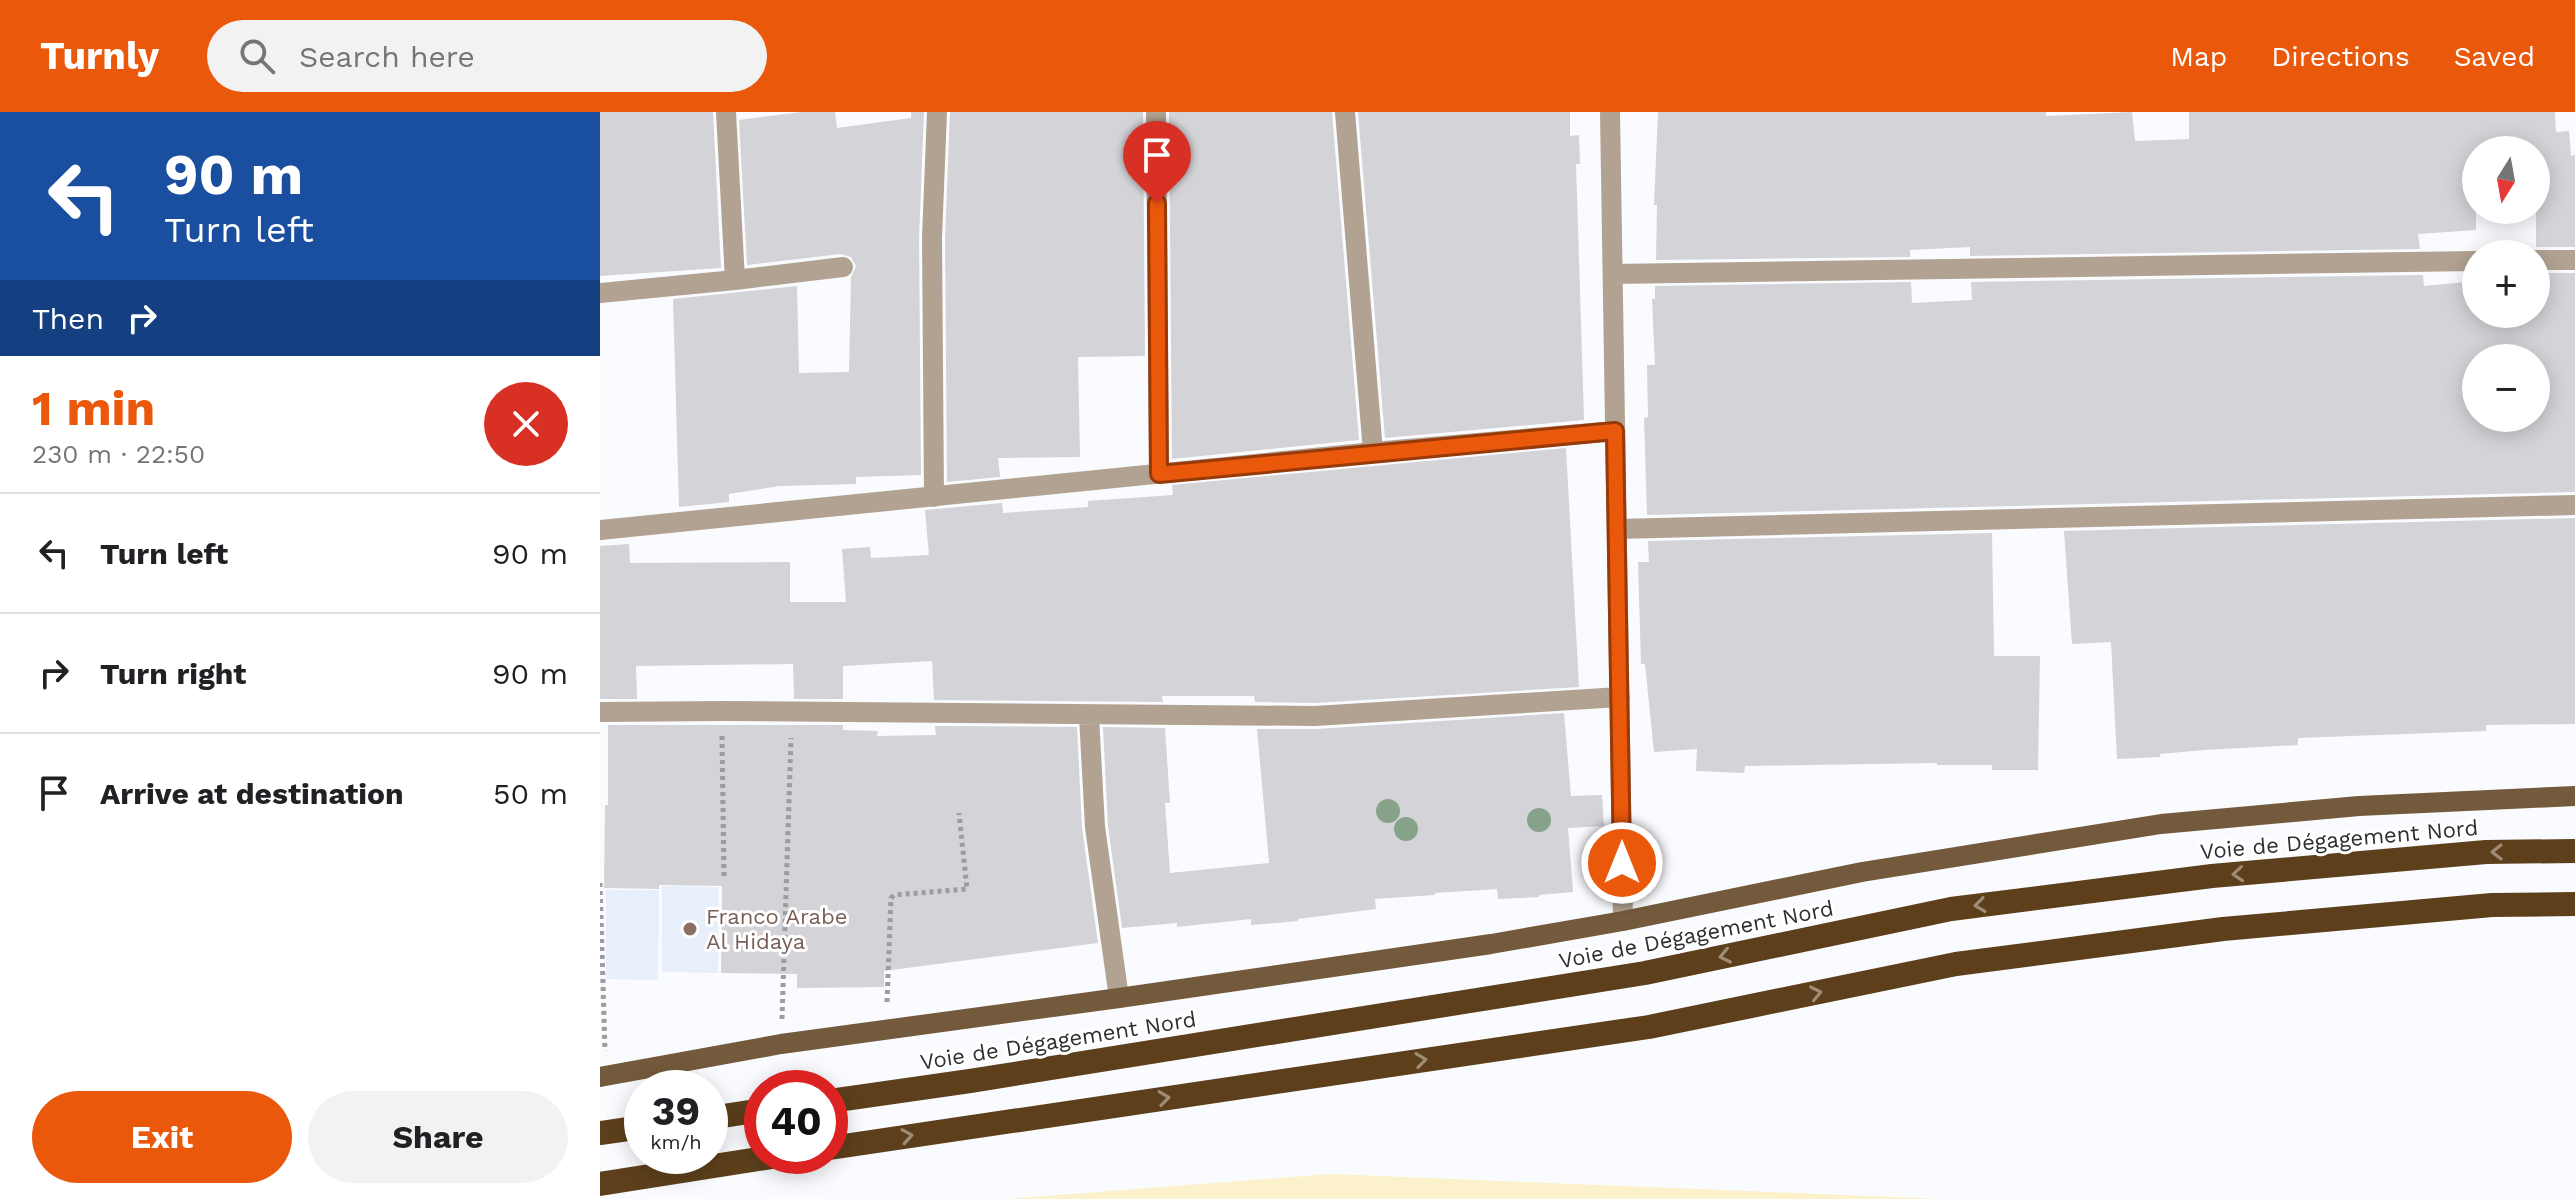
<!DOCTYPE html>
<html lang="en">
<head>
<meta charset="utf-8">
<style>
  body { margin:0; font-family:"Work Sans",sans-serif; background:#f2f2f2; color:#202124; height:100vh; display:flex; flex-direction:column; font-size:30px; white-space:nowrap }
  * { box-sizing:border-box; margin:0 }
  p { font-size:26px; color:#757577 }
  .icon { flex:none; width:44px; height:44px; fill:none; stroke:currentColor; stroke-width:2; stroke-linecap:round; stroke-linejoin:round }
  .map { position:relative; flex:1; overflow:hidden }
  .details { display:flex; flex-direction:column; background:#fff; width:600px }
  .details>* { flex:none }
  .guide { background:#1a4fa0; color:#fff; overflow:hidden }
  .needle { width:52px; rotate:191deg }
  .fabs { position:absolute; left:1862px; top:24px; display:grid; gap:16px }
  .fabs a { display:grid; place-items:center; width:88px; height:88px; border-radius:50%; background:#fff; box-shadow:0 4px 20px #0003; font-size:40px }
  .speed { position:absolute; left:24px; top:958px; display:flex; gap:16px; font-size:40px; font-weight:700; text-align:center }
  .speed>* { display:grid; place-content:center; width:104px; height:104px; border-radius:50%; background:#fff; box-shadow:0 4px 20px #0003; line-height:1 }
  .speed small { font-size:20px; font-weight:400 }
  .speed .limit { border:12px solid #d22; background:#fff; color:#111 }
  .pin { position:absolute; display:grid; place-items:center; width:68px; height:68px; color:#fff; margin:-82px -34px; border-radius:50% 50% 50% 0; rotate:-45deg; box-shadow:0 0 8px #0007 }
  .pin .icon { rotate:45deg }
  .me { position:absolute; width:88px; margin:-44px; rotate:0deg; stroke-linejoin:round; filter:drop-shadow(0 0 6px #0008) }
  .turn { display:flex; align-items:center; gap:28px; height:168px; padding:0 32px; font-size:36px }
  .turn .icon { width:104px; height:104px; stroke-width:2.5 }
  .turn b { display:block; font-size:56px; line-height:68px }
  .then { display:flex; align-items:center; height:76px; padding:0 32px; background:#0003; gap:16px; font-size:30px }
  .round { display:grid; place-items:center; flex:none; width:84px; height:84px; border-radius:42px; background:#f2f2f2 }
  .headline { display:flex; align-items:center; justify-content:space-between; height:136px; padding:0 32px }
  h1 { font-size:48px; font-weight:700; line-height:60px; color:#ea580c }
  .button { display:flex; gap:16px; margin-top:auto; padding:16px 32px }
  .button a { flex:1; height:92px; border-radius:48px; background:#ea580c; color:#fff; font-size:32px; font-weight:700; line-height:92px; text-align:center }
  .button a+a { background:#f2f2f2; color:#202124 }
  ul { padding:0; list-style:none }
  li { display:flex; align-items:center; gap:24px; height:120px; padding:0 32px; border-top:2px solid #e0e0e0 }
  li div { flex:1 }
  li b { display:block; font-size:30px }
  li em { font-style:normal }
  header { display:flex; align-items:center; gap:48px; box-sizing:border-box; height:112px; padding:0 40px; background:#ea580c; color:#fff }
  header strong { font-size:38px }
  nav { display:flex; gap:44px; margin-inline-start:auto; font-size:28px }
  .search { width:560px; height:72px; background:#f2f2f2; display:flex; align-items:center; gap:20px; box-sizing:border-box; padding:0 28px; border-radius:44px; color:#757577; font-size:30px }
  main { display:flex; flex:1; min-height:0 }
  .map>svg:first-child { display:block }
</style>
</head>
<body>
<header>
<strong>Turnly</strong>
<div class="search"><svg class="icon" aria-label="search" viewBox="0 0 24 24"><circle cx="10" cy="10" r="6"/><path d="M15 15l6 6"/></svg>Search here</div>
<nav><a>Map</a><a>Directions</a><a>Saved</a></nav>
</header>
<main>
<section class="details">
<div class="guide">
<div class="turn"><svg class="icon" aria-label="left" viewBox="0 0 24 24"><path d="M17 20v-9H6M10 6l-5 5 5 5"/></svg><div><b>90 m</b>Turn left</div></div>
<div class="then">Then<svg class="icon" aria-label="right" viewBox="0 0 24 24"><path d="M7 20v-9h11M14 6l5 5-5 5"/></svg></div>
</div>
<div class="headline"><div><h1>1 min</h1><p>230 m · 22:50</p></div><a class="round" style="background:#d93025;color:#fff"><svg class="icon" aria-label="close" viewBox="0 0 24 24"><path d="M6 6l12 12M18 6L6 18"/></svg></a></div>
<ul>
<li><svg class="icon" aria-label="left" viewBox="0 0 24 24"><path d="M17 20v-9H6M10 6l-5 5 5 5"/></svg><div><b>Turn left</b></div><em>90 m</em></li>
<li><svg class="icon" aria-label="right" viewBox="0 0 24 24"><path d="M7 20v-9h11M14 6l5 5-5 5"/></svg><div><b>Turn right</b></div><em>90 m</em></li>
<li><svg class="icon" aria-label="arrive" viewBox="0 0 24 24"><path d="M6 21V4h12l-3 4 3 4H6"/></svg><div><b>Arrive at destination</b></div><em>50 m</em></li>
</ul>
<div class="button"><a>Exit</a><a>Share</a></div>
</section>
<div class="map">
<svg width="1975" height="1087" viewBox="0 0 1975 1087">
  <rect width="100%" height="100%" fill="#f9fbff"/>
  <path fill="#e7effa" d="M62,774L119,775L118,861L62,860Z
    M6,778H59L58,868L6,867Z"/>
  <path fill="#fbf2cc" d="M731,1062L1342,1087H406Z"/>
  <path fill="#d3d3d8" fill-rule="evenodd" d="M0,0H113L121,156L0,164Z
    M202,0H235L237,16L311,6V0H324L319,126L321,363L256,365V372L179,374L129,382V390L79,395L73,187L197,174L199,261L249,260L251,165L256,154L251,145L241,142L147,153L139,8Z
    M350,0H543L545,244L478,245L480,345L398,346L400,365L347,370L345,126Z
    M569,0H732L759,328L572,347Z
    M758,0H970V24L979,23L980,52H976L984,308L785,326Z
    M1058,0H1446V4L1532,0L1535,29L1589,27V0H1955L1956,20L1969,19L1971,44L1975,43V135H1936V38H1876V118L1818,122L1820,137L1370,144V135L1310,138V145L1056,148L1057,93H1054Z
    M1936,161H1975V380L1047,403L1044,306L1048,305L1047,253H1055L1052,187H1055V174L1311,170L1312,191L1372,188L1371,170L1823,163L1824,174L1876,169V202H1936ZM1876,246H1936V306H1876Z
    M966,336L979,575L715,591L655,590L654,584H562L563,590L334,588L332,549L243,554V587H194L193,552L36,554L37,587H0V434L29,432L30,451L190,450V490H246L242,437L270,435L271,446L329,443L325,398L402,391L403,401L488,395V389L573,383L572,373Z
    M1975,406V612L1886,613V619L1698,626V633L1604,638L1560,642V645L1517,647L1511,530L1472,532L1464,419Z
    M1392,421L1394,544H1440L1438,658H1392V653H1337V651L1145,654L1144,661L1096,659L1097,637L1054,640L1045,552H1041L1038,450H1049L1048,429Z
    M964,601L971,684L1002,683L1004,714L968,716L973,780L939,783V785L898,787L897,777L835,781V783L775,787L776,797L698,807V809L651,813V807L577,815V811L522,816L508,714L503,615L565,616L570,691H565L570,761L669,751L657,617H716Z
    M8,613H243V618L278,619L277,624L336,623L335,614L477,615L482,716L498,831L284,859V875L197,876V862L121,861L122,774L59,773V777L4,776L5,693H8Z"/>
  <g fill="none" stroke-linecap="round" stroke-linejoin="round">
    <path stroke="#9b9da0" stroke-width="5" stroke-dasharray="4 4" stroke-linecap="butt" d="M122,624L124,766
      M0,771L5,939
      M287,890L291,786L294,783L367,777L359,701
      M182,907L191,626"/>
    <path stroke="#b2a292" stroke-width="20" d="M126,0L135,168
      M556,0L559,362
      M745,0L773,340
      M1010,0L1023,809
      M1936,148H1975
      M1013,162L1876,149
      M0,181L135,168L243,155
      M334,385L332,126L337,0
      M1017,417L1975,393
      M0,418L773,340L1015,319
      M0,600L123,599L715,604L1020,585
      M489,604L495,715L519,886"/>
    <path stroke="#745a3c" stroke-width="20" d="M0,965L181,932L519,886L891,832L1023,809L1262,760L1561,712L1759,694L1975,684"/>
    <path stroke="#5d401b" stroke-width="24" d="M230,989L370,969L1045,861L1351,797L1612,764L1886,740L1975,739
      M110,1006L162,998
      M0,1021L42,1015
      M230,1036L1049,915L1356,852L1623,817L1892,793L1975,792
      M0,1072L178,1044"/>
  </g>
  <g fill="#86a289">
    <circle cx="788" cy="699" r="12"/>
    <circle cx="939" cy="708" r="12"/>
    <circle cx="806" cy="717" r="12"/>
  </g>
  <defs><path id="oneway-chevron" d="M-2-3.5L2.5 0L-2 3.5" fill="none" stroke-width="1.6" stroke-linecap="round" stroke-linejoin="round" transform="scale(2)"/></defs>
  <g stroke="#9e8c76">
    <use href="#oneway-chevron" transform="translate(1897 740) rotate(179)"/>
    <use href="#oneway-chevron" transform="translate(1638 762) rotate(175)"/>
    <use href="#oneway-chevron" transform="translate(1380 793) rotate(173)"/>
    <use href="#oneway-chevron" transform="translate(1125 844) rotate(168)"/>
    <use href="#oneway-chevron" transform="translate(1216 881) rotate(-12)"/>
    <use href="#oneway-chevron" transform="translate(821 948) rotate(-8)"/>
    <use href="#oneway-chevron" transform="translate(564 986) rotate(-8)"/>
    <use href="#oneway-chevron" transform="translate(307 1024) rotate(-9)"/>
  </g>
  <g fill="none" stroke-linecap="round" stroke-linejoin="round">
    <g stroke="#983908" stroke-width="20">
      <path id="route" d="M557,91L559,362L1015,319L1022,751"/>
    </g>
    <use href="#route" stroke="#ea580c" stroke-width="14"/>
  </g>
  <circle fill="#8d6e63" stroke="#fff" stroke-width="3" cx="90" cy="817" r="8"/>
  <g text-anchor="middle" stroke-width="6" stroke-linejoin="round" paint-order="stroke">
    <g font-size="22" fill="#2d2e30" stroke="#fff">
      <text transform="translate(1739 727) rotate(-5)" y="8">Voie de Dégagement Nord</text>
      <text transform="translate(1096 822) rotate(-11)" y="8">Voie de Dégagement Nord</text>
      <text transform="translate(458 928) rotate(-9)" y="8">Voie de Dégagement Nord</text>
    </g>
    <g font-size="22" fill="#785e54" stroke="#fff" text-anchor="start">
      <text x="106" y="812">Franco Arabe<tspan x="106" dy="25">Al Hidaya</tspan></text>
    </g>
  </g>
</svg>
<div class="fabs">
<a><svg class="needle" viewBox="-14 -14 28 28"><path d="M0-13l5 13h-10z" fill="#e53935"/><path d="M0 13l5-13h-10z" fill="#757577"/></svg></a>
<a>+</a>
<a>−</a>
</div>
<div class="speed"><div>39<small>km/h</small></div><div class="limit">40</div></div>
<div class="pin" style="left:557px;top:91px;background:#d93025"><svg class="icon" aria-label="arrive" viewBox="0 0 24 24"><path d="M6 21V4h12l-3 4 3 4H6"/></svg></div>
<svg class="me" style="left:1022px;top:751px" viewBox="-20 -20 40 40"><circle r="17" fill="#ea580c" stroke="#fff" stroke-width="3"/><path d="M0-11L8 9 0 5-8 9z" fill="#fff"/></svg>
</div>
</main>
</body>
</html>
